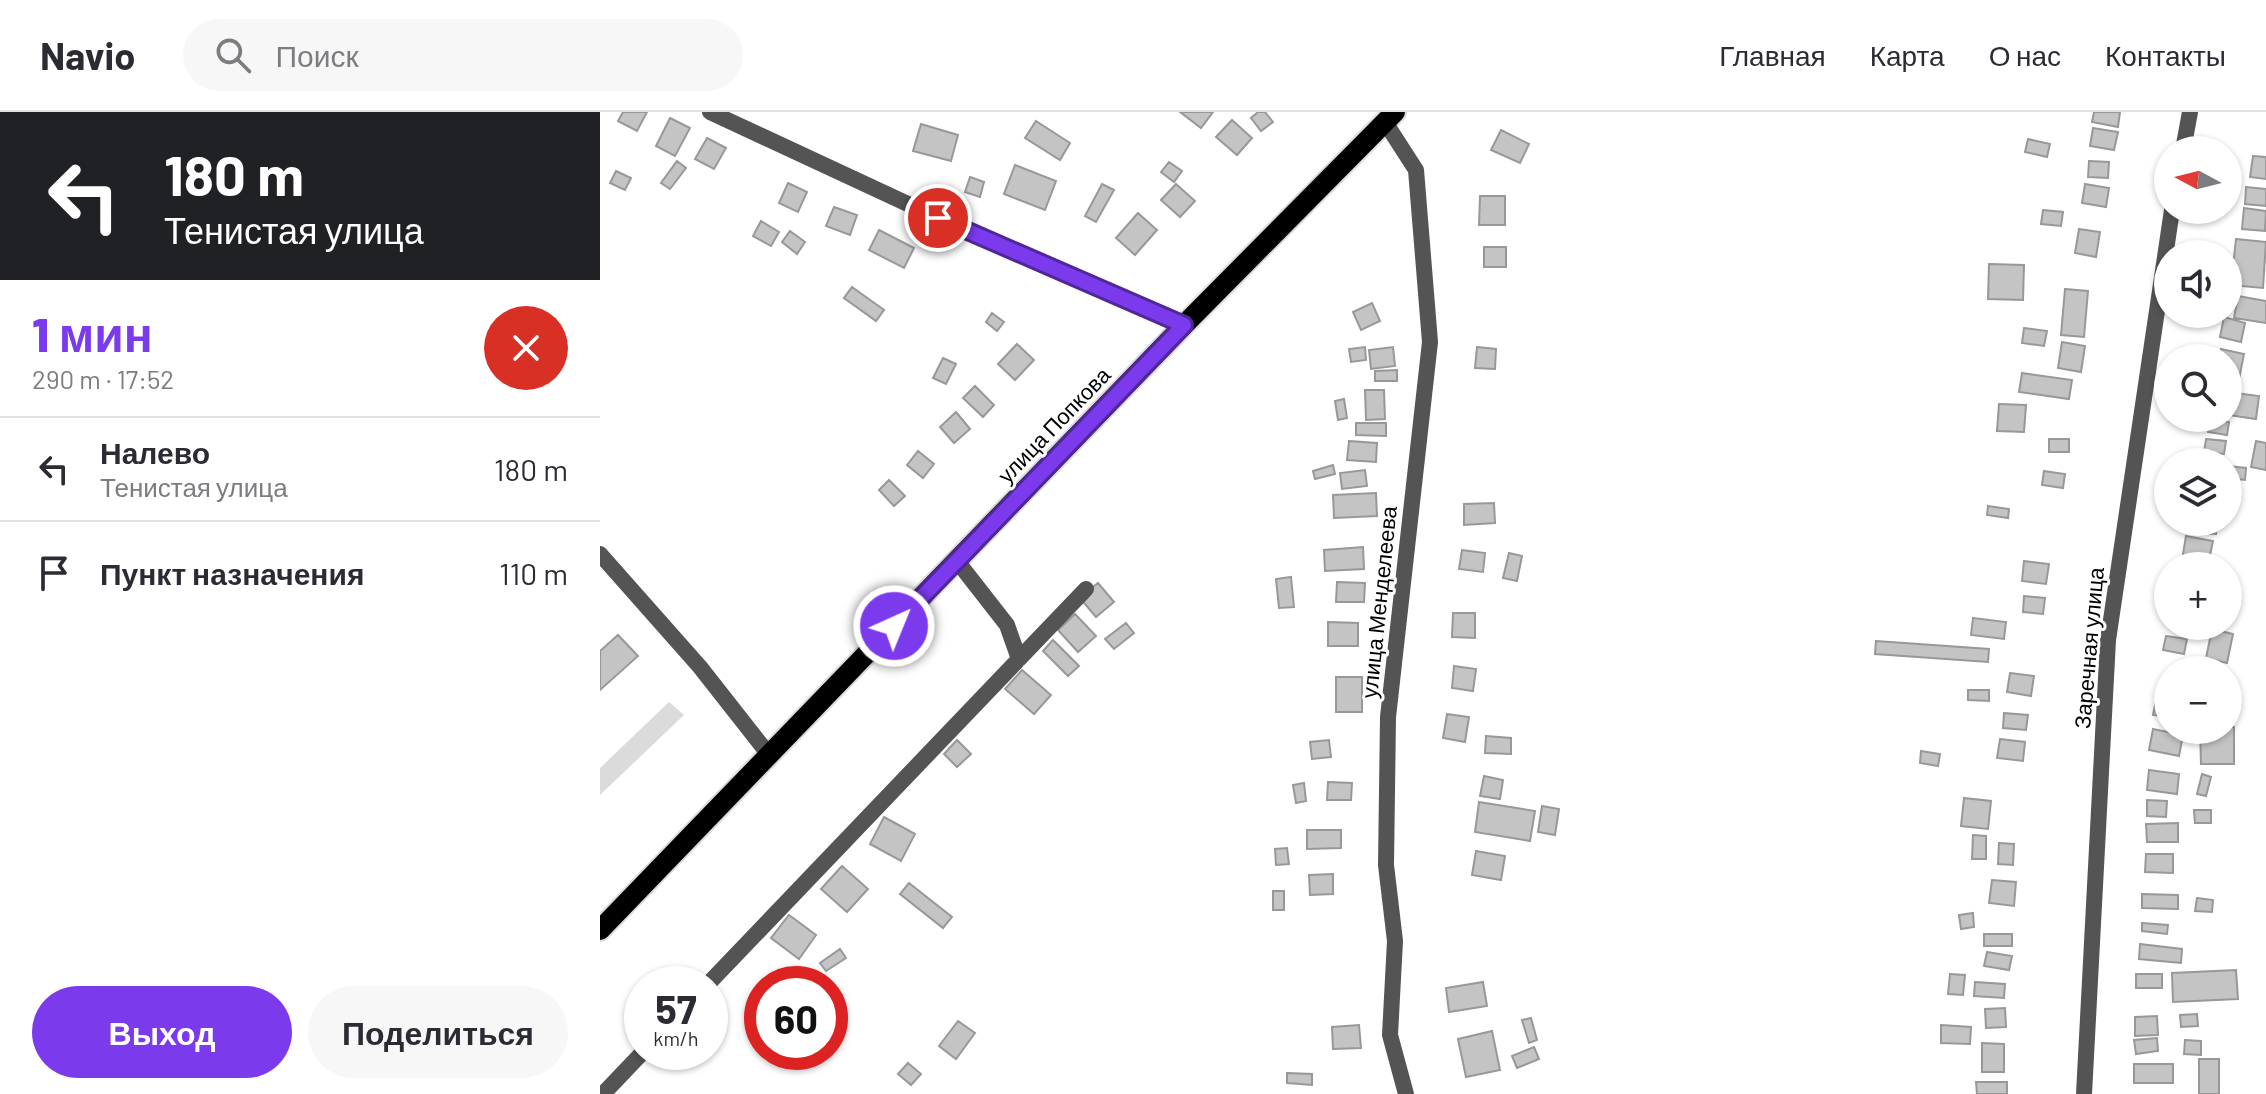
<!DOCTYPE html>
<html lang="ru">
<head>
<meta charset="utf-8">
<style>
  body { margin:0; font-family:Barlow,sans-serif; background:#f7f7f7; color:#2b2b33; height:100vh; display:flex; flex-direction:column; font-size:30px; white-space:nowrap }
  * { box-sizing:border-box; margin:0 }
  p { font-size:26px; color:#7c7c81 }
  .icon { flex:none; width:44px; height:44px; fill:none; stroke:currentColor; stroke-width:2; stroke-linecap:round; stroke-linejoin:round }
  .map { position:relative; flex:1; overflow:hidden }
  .sheet { display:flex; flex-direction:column; background:#fff; width:600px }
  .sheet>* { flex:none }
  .guide { background:#202124; color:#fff; overflow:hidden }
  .needle { width:52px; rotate:277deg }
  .controls { position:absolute; left:1554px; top:24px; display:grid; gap:16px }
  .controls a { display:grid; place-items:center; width:88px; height:88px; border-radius:50%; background:#fff; box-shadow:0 2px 6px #0004; font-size:40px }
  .speed { position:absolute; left:24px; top:854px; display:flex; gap:16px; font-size:40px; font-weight:700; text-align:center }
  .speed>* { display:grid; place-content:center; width:104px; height:104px; border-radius:50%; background:#fff; box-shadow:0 2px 6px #0004; line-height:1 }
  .speed small { font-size:20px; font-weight:400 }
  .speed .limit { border:12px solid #d22; background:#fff; color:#111 }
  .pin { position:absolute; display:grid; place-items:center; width:68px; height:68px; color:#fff; margin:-34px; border:4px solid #fff; border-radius:50%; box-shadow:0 2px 8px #0007 }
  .me { position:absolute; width:88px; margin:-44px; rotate:44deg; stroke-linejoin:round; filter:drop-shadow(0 0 6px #0008) }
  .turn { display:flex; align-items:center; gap:28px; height:168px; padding:0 32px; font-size:36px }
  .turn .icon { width:104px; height:104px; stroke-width:2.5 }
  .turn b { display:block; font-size:56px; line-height:68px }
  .round { display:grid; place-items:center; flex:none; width:84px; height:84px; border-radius:42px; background:#f7f7f7 }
  .head { display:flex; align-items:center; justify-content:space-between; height:136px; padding:0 32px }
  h1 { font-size:48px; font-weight:800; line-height:60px; color:#7c3aed }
  .cta { display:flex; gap:16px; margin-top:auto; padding:16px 32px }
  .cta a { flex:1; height:92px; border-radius:48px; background:#7c3aed; color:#fff; font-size:32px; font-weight:800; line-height:92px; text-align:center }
  .cta a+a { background:#f7f7f7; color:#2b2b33 }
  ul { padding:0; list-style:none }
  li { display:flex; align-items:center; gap:24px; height:104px; padding:0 32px; border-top:2px solid #e1e1e2 }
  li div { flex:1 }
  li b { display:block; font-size:30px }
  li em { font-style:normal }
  header { display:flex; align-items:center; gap:48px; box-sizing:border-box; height:112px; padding:0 40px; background:#fff; border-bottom:2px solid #e1e1e2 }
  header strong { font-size:38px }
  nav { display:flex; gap:44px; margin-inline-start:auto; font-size:28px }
  .search { width:560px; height:72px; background:#f7f7f7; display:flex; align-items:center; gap:20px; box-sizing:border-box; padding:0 28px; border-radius:44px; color:#7c7c81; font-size:30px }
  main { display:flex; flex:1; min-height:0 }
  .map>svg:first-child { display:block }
</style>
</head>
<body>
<header>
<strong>Navio</strong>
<div class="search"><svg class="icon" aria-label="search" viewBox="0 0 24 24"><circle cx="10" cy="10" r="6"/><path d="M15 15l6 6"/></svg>Поиск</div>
<nav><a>Главная</a><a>Карта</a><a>О нас</a><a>Контакты</a></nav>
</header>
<main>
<section class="sheet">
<div class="guide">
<div class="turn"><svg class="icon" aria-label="left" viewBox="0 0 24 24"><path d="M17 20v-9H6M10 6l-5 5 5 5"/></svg><div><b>180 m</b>Тенистая улица</div></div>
</div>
<div class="head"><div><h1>1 мин</h1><p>290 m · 17:52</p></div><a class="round" style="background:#d93025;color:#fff"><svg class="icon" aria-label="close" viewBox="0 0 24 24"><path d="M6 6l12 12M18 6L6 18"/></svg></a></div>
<ul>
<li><svg class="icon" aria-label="left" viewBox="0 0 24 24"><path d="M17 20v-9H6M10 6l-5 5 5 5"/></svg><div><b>Налево</b><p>Тенистая улица</p></div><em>180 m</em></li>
<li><svg class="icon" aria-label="arrive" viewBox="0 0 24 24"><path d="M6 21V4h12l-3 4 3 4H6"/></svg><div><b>Пункт назначения</b></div><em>110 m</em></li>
</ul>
<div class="cta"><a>Выход</a><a>Поделиться</a></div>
</section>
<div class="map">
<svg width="1666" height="982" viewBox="0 0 1666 982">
  <rect width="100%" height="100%" fill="#fff"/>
  <path fill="#dbdbdb" d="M69,590L84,603L0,683V656Z"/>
  <path fill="#c4c4c4" stroke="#989898" stroke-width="2" d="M23,0H47L37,19L18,9Z
    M580,0H613L601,16Z
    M658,0H665L673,10L661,19L651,6Z
    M1494,0H1520L1518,15L1492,10Z
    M70,6L90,16L75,44L56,34Z
    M632,8L652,26L637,43L616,25Z
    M436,9L470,31L460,48L425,26Z
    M321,12L358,23L351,49L313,39Z
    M1493,16L1518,20L1514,38L1490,34Z
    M901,18L929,32L920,51L891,38Z
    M107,26L126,36L114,57L95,47Z
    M1428,27L1450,32L1447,45L1425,40Z
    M1653,44L1666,45V67L1650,65Z
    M77,49L86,56L70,77L61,71Z
    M1489,49L1509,50L1508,66L1488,65Z
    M569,50L582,59L574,70L561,60Z
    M415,53L456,69L445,98L404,82Z
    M16,59L31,66L25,78L10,71Z
    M370,65L384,70L380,85L365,80Z
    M188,71L207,80L198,100L179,91Z
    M502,72L514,78L496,110L485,104Z
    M576,72L595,89L580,105L561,88Z
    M1485,72L1509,76L1506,95L1482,91Z
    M1646,75L1666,77V94L1645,92Z
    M880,84H905V113H879Z
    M234,95L257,103L250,123L226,114Z
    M1644,96L1666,99L1665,119L1642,117Z
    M1443,98L1463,100L1461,114L1441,112Z
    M538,101L557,118L535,143L516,126Z
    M161,109L179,120L171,134L153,124Z
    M1479,117L1500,120L1496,145L1475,141Z
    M279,118L314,136L304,156L269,138Z
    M190,119L205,130L197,142L182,130Z
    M1636,127L1666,130L1663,176L1631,173Z
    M884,135H906V155H884Z
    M1389,152L1424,153L1423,188L1388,187Z
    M252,175L284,198L276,209L244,186Z
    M1465,177L1488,179L1484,225L1461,223Z
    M1638,184L1666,189V211L1634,206Z
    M772,191L780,209L761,218L753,200Z
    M392,201L404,210L397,219L386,210Z
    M1624,205L1645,211L1641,230L1620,225Z
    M1424,216L1447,219L1444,234L1422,231Z
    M1462,230L1485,234L1481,260L1458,256Z
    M417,232L434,248L415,268L398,252Z
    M765,235L766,248L751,250L749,237Z
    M793,235L795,254L771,257L769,238Z
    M877,235L896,237L895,257L875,256Z
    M1621,237L1644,242L1639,267L1628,265V246H1619Z
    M343,246L356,252L346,272L333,266Z
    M797,258V269H775V259Z
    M1422,261L1472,268L1469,287L1419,280Z
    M375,274L394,293L383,305L363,286Z
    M765,278H784L785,307L766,308Z
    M1628,280L1659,284L1656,307L1628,303Z
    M744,287L747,306L738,308L735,289Z
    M1399,292L1426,293L1424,320L1397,319Z
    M356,300L370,317L354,331L340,315Z
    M1610,307L1629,310L1627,323L1608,320Z
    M756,311H786V324L756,323Z
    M1449,327H1469V340H1449Z
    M1606,327L1626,329L1624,342L1604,340Z
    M749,329L777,331L776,350L747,348Z
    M1656,329L1666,331V358L1651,355Z
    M318,339L334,352L323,366L307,353Z
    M733,353L735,362L715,367L713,359Z
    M1628,354L1646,356L1645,368L1628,366Z
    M765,358L767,374L742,377L740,361Z
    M1444,359L1465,362L1463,376L1442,373Z
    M289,368L305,384L294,394L279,378Z
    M776,381L777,404L734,406L733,383Z
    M894,391L895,411L864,413V392Z
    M1388,394L1409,397L1408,406L1387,403Z
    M1589,410H1617L1616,422L1588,420Z
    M1586,424L1613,429L1608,453L1582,448Z
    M763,435L764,457L725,459L724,438Z
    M862,438L885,441L883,460L859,457Z
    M909,441L922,444L917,469L903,466Z
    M1424,449L1449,452L1446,472L1422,469Z
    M691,465L694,495L679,496L676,467Z
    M737,470L765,471L764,490H736Z
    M498,471L514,490L496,505L480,486Z
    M1424,484L1445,486L1443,502L1423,500Z
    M853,501H875V526L852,525Z
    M475,502L496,524L478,540L458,518Z
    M1373,506L1406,510L1404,527L1371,523Z
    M728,510L758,511V534H728Z
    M526,511L534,521L514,537L505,527Z
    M1612,517L1633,522L1627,551L1606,546Z
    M18,523L38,544L0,578V539Z
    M1566,524L1587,527L1584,542L1563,538Z
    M453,528L479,554L468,564L443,539Z
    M1276,529L1389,537L1388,550L1275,542Z
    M854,554L876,557L873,579L852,576Z
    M422,558L451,583L434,602L405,577Z
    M1410,561L1434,564L1431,584L1407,580Z
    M736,565H762V600H736Z
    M1368,578H1389V589L1368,588Z
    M1558,578L1568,580V605L1553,603Z
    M1404,601L1428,603L1426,618L1403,616Z
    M847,602L869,605L865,630L843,626Z
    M1628,615H1634V652H1601L1600,618H1628Z
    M1553,617L1583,623L1579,644L1549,638Z
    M886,624L911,626V642L885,641Z
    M1400,627L1425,630L1423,649L1397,646Z
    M357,628L371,642L357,655L344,642Z
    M729,628L731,645L712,647L710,630Z
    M1321,639L1340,642L1338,654L1320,651Z
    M1549,658L1579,662L1577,682L1547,678Z
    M1602,662L1611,665L1606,684L1597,682Z
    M884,664L903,668L900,687L880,684Z
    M728,670L752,671L751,688H727Z
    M704,671L706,689L696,691L693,673Z
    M1364,686L1391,689L1388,717L1361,714Z
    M1547,688L1567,689L1566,705L1547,704Z
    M879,690L935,699L930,729L875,720Z
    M942,694L959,697L955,723L938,720Z
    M1594,698H1611V711H1595Z
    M284,705L315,722L301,749L270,732Z
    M1578,711V730H1547L1546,712Z
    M707,718H741V736L707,737Z
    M1373,723L1386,724V747H1372Z
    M1399,731L1414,732L1413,753L1398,752Z
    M687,736L689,752L676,753L675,737Z
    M876,739L905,744L901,768L872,763Z
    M1546,742H1573V761L1545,760Z
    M242,754L268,777L247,800L221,777Z
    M733,762V782L710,783L709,763Z
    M1392,768L1416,770L1414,794L1389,791Z
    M309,771L352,805L343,816L300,782Z
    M673,779H684V798H673Z
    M1542,782L1578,783V797L1542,796Z
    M1597,786L1613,788L1612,800L1595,799Z
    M1373,801L1374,815L1361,817L1359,803Z
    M189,803L216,823L199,847L171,826Z
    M1542,811L1568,813L1567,822L1542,819Z
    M1384,822H1412V834H1384Z
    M1540,832L1582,837L1581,851L1539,847Z
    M240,837L246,846L226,859L220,851Z
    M1387,840L1412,844L1409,858L1384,854Z
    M1636,858L1638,887L1573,890L1572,861Z
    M1350,862L1365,863L1363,883L1348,882Z
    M1536,862H1562V876H1536Z
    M883,870L887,894L849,900L846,876Z
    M1375,870L1405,872L1404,886L1374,884Z
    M1405,896L1406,915L1386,916L1385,897Z
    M1597,902L1598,914L1581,915L1580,903Z
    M1557,904L1558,923L1535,924V905Z
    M931,906L937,928L929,931L922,908Z
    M358,909L375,921L356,947L339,934Z
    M759,913L761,936L733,937L732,915Z
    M1341,913L1371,915L1370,932L1341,931Z
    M892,919L900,958L866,965L858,927Z
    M1557,926L1558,939L1536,942L1534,928Z
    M1585,928L1601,929V943L1584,942Z
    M1382,931L1404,932V960H1382Z
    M934,935L939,947L917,956L912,944Z
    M1599,947H1619V982H1599Z
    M308,951L321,962L311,973L298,962Z
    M1534,952H1573V971H1534Z
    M687,961L712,962V973L687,971Z
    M1376,970H1407V982H1377Z"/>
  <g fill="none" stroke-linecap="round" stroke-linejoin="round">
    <g stroke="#dbdbdb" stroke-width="24">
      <path id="primary" d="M0,818L584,213L795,0"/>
    </g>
    <path stroke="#545454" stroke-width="16" d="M110,0L338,106L584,213
      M785,10L816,58L830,230L788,605L786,753L795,829L790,923L806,982
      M1583,38L1590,0
      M0,442L100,555L170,644
      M357,449L407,513L419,547
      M108,872L486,477
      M3,982L43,940
      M1484,982L1508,528L1572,98"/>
    <use href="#primary" stroke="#000" stroke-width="20"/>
  </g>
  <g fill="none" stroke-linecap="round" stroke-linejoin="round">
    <g stroke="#51269a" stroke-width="20">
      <path id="route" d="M294,514L584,213L338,106"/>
    </g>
    <use href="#route" stroke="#7c3aed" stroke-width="14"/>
  </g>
  <g text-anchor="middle" stroke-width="6" stroke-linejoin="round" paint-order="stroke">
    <g font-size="22" fill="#000" stroke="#fff">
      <text transform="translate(454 313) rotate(-46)" y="8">улица Попкова</text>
      <text transform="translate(779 490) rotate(-84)" y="8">улица Менделеева</text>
      <text transform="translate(1489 536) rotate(-85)" y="8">Заречная улица</text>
    </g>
  </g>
</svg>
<div class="controls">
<a><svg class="needle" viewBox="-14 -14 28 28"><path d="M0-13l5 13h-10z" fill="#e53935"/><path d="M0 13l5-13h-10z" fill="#7c7c81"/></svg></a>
<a><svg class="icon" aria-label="sound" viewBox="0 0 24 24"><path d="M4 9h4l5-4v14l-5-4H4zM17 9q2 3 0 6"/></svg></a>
<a><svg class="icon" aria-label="search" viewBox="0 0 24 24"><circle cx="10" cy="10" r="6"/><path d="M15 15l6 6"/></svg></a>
<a><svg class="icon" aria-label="layers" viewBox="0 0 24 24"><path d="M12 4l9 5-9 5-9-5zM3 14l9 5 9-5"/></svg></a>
<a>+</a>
<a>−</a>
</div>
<div class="speed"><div>57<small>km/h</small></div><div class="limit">60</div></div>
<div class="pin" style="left:338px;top:106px;background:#d93025"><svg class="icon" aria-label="arrive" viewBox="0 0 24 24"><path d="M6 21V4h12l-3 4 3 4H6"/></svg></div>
<svg class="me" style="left:294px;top:514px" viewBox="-20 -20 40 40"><circle r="17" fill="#7c3aed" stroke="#fff" stroke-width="3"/><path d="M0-11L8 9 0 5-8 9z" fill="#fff"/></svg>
</div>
</main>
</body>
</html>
